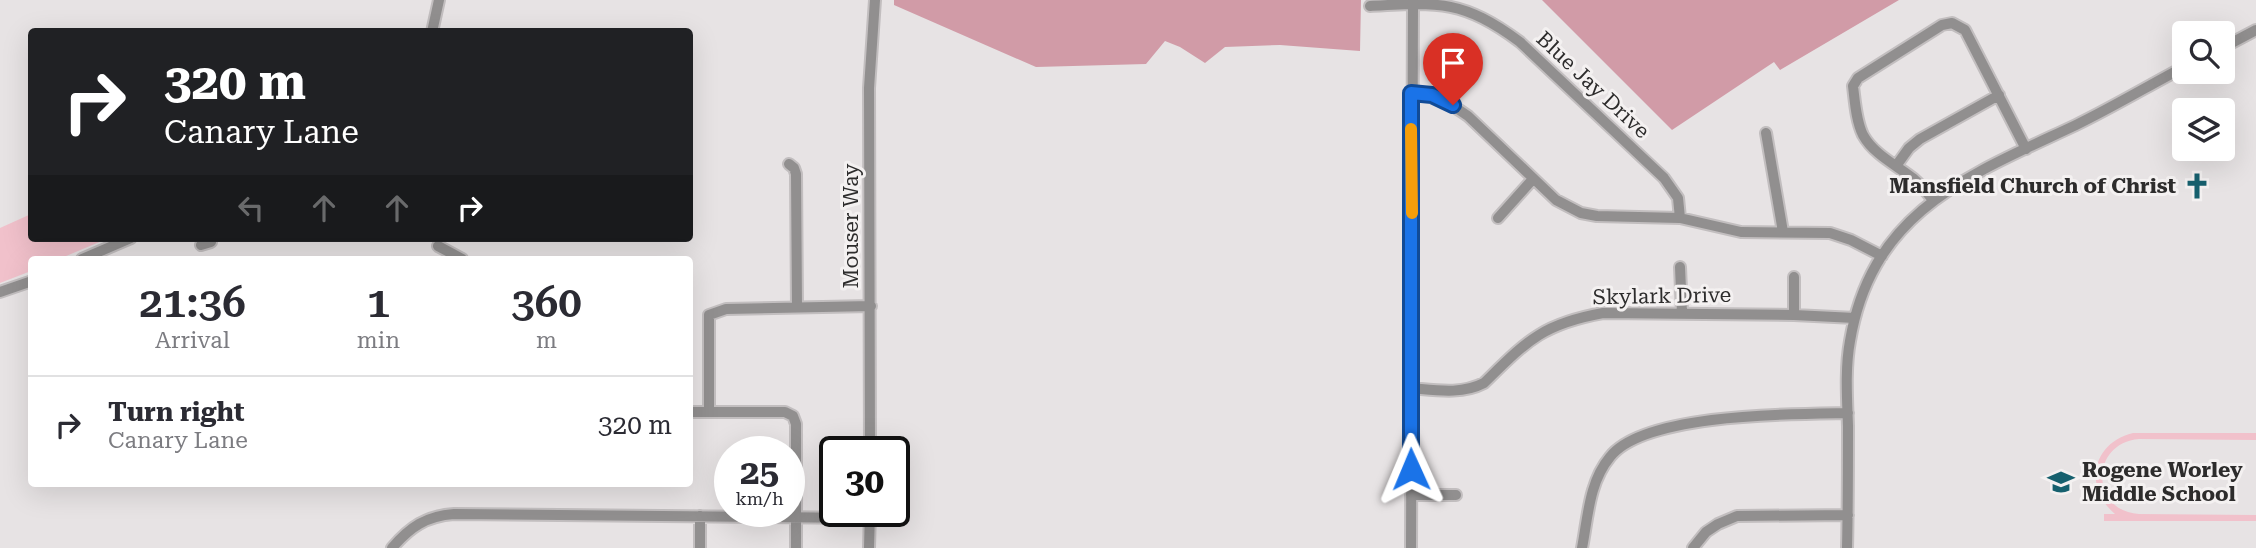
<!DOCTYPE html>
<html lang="en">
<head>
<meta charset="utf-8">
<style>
  body { margin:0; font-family:"Roboto Serif",serif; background:#f7f7f7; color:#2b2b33; height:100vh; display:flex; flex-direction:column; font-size:26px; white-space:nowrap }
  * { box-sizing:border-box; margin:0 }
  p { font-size:23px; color:#7c7c81 }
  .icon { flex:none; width:38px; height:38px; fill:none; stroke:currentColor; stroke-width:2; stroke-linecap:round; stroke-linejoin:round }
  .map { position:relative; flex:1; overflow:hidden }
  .side { position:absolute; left:28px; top:256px; width:665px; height:231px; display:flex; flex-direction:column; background:#fff; border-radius:7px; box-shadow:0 7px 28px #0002 }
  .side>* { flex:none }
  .guide { position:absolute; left:28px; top:28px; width:665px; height:214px; border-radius:7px; box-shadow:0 7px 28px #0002; background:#202124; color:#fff; overflow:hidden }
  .buttons { position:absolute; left:2172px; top:21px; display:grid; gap:14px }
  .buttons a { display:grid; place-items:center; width:63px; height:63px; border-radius:7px; background:#fff; box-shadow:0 7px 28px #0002; font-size:35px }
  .speed { position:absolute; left:714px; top:436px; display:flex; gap:14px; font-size:35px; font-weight:700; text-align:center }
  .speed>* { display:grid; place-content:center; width:91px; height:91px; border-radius:50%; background:#fff; box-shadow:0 7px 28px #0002; line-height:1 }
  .speed small { font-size:18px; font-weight:400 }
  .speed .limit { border:4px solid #111; border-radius:10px; background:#fff; color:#111 }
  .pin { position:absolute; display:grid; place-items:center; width:60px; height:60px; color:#fff; margin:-72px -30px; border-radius:50% 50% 50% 0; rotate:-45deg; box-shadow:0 0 7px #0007 }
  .pin .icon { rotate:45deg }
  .me { position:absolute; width:77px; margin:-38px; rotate:359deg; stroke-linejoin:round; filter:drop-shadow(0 0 5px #0008) }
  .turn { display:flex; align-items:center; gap:24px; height:147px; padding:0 21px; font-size:32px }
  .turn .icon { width:91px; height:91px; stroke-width:2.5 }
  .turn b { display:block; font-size:49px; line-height:60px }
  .lanes { display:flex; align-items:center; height:66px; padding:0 21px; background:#0003; justify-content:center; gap:35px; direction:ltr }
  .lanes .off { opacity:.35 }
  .eta { display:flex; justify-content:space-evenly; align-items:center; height:119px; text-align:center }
  .eta b { font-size:42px; font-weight:600; line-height:49px }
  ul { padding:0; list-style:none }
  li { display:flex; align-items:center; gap:21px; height:98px; padding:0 21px; border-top:2px solid #e1e1e2 }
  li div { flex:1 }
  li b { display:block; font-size:26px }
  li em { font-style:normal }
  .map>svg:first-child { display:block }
</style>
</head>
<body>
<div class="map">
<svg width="2256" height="548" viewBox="0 0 2256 548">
  <rect width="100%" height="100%" fill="#e7e3e4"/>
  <path fill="#f1c1cb" d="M31,214L32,238H109L59,259H32L31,271L0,283V228Z
    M2133,433H2256V440L2139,439C2090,443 2090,511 2139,514L2256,515V521H2104V514H2115C2083,487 2092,443 2133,433Z"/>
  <path fill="#d19ba7" d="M894,0H1361L1360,51L1280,45L1225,47L1205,63L1180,47L1165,41L1146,64L1036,67L894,5Z
    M1542,0H1899L1780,70L1774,62L1672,130Z"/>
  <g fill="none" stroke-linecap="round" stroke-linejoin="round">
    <g stroke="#c2bebf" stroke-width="14">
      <path id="minor" d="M1370,6C1439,2 1463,0 1520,42L1664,178L1678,198L1680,218
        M432,32L439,0
        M2222,48L2256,30
        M1411,93C1436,95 1448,102 1468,116L1556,200L1581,213L1597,216L1680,218L1741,232L1830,233L1851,240L1882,256
        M1766,133L1783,232
        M789,164L794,168L796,174L797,307
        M1896,166L1909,148L1920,139L1999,95
        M1933,200C1927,193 1921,185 1914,179C1898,166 1874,155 1863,135C1856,121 1855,102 1853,86L1858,78L1942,25L1952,23L1965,30L2026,149
        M1498,218L1533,179
        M201,245L211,242
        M438,246L462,259
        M82,259L131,238
        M1680,267L1682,313
        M1794,277V315
        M0,292L32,281
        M1410,388C1435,390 1461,395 1484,383C1527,341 1542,324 1603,313L1794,315L1855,318
        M690,412H785L793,416L796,424V548
        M709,412V315L726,309L871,306
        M870,452L869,88L875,0
        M1411,495H1456
        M392,548C410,527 426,516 454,514L869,518
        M700,548V516
        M869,548L870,511
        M1411,548L1413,4
        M1582,548C1588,517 1589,482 1610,457C1644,413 1794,414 1848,413
        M1693,548L1706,532L1718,524L1737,516L1848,515
        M1847,548C1848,507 1848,467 1848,426C1847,398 1845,368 1850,341C1872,210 1970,175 2076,125C2113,107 2148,86 2184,67"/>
    </g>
    <use href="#minor" stroke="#918f8f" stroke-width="10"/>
  </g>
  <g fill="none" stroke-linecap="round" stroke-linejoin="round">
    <g stroke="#114b97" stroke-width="18">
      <path id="route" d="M1411,469V93L1432,95L1453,105"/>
    </g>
    <use href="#route" stroke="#1a73e8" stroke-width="12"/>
    <path stroke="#f59e0b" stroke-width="12" d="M1411,129L1412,213"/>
  </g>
  <defs>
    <g id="church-bare" transform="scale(2.1)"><path d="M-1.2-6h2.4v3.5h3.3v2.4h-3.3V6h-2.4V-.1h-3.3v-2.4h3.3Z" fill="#16606e" stroke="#f4f1f1" stroke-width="2.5" paint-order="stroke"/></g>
    <g id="school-bare" transform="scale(2.1)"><path d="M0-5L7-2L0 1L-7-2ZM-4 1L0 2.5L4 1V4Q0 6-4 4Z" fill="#16606e" stroke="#f4f1f1" stroke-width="2.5" paint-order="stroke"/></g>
  </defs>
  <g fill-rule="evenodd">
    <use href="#church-bare" x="2197" y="186"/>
    <use href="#school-bare" x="2061" y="482"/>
  </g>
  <g text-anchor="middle" stroke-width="6" stroke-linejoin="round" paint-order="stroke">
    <g font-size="21" fill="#2d2c2c" stroke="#f4f1f1">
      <text transform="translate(1593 85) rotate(43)" y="7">Blue Jay Drive</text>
      <text transform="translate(851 226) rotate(-90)" y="7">Mouser Way</text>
      <text transform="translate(1662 296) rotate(-1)" y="7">Skylark Drive</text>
    </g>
    <g font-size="21" font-weight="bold" fill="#2d2c2c" stroke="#f4f1f1" text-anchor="end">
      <text x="2176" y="193">Mansfield Church of Christ</text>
      <text x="2082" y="477" text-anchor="start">Rogene Worley<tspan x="2082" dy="24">Middle School</tspan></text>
    </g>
  </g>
</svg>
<div class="buttons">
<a><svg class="icon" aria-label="search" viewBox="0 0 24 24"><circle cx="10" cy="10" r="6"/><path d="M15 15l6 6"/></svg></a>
<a><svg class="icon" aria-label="layers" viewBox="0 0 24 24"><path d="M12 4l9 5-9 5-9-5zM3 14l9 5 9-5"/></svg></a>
</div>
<div class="speed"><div>25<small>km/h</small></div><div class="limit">30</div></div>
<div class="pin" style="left:1453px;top:105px;background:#d93025"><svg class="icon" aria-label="arrive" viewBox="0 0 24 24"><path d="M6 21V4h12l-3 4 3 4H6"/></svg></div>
<svg class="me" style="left:1411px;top:469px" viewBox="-20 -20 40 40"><path d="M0-17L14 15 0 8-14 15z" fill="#1a73e8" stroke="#fff" stroke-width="4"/></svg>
<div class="guide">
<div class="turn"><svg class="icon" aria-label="right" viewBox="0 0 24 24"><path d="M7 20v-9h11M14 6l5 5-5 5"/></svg><div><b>320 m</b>Canary Lane</div></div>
<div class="lanes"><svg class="icon off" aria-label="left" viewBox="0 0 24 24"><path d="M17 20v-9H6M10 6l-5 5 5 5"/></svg><svg class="icon off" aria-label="ahead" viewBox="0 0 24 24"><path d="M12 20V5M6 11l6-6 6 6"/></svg><svg class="icon off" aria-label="ahead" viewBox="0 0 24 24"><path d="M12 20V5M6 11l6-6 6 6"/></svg><svg class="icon" aria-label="right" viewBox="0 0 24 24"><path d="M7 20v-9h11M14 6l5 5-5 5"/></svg></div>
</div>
<section class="side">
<div class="eta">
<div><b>21:36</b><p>Arrival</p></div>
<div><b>1</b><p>min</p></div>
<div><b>360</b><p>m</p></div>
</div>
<ul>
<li><svg class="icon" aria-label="right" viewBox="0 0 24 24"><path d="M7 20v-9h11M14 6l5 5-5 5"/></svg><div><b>Turn right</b><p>Canary Lane</p></div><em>320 m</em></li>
</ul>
</section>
</div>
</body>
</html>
